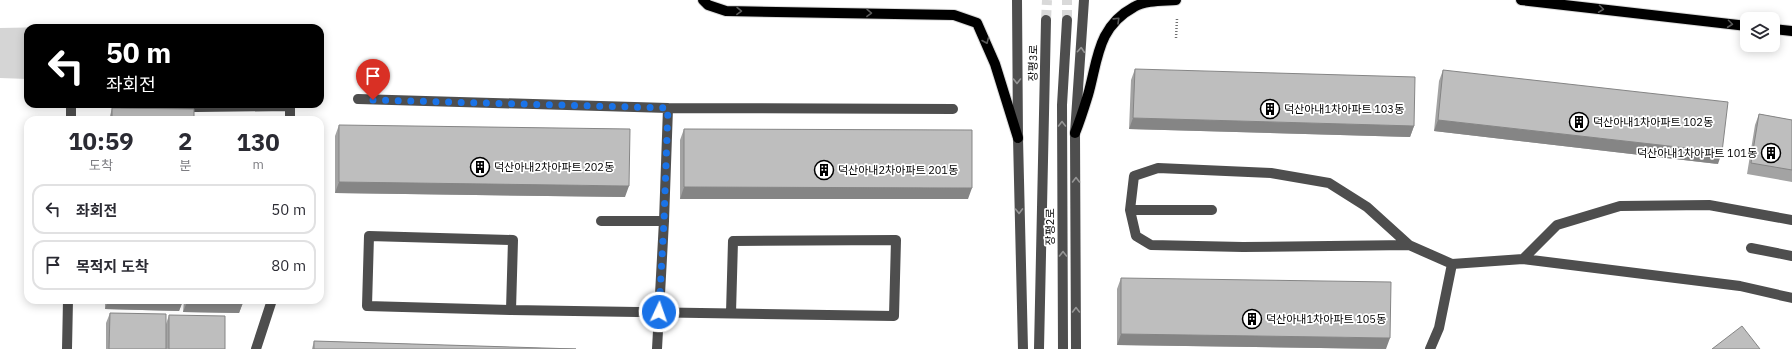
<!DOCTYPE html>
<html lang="ko">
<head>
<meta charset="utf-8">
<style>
  body { margin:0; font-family:"IBM Plex Sans","Noto Sans KR",sans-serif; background:#f7f7f7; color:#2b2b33; height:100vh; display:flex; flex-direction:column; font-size:15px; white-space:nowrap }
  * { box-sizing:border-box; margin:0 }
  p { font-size:13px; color:#7c7c81 }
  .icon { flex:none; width:22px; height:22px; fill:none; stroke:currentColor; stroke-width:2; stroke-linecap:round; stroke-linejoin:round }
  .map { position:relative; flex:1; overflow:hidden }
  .drawer { position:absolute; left:24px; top:116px; width:300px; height:188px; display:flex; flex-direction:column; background:#fff; border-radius:12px; box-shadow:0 2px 10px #0003 }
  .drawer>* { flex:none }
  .banner { position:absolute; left:24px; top:24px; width:300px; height:84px; border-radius:12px; box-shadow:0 2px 10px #0003; background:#000; color:#fff; overflow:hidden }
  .controls { position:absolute; left:1740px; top:12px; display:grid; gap:8px }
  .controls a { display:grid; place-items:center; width:40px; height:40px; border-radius:8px; background:#fff; box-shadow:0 2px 10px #0003; font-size:20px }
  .pin { position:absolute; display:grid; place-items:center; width:34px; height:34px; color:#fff; margin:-41px -17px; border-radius:50% 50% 50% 0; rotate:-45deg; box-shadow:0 0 4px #0007 }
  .pin .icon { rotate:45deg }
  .me { position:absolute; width:44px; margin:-22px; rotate:3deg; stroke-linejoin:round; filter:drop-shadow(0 0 3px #0008) }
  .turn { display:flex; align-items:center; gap:14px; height:84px; padding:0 16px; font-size:18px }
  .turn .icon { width:52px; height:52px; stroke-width:2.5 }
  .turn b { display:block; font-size:28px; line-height:34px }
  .eta { display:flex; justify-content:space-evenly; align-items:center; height:68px; text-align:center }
  .eta b { font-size:24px; font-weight:700; line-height:28px }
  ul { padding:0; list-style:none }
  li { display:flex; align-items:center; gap:12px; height:50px; margin:0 8px 6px; padding:0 8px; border:2px solid #e1e1e2; border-radius:12px }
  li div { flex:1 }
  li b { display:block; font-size:15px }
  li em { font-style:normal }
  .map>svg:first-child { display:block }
</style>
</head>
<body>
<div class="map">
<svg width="1792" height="349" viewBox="0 0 1792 349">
  <rect width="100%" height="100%" fill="#fff"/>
  <path fill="#d5d5d5" d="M52,27L68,28H28V79L0,78V28Z"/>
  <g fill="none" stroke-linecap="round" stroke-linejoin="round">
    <path stroke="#d9d9d9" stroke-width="10" stroke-dasharray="10 5" stroke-linecap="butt" d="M1046,20L1047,0
      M1067,20V0"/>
    <g stroke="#dbdbdb" stroke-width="12">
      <path id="major" d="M703,0L708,5L726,11L954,15L977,23L995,64L1018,138
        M1521,0L1747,26
        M1773,29L1792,31
        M1075,133C1080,121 1084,108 1088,95C1098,60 1097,27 1134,7C1146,0 1163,1 1176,0"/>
    </g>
    <path stroke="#707070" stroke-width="2.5" stroke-dasharray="1 2" stroke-linecap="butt" d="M1176,38L1177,19"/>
    <path stroke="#4e4e4e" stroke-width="10" d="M1017,0L1018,138L1023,349
      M358,99L668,108L953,109
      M123,104L196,107L290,106V120
      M71,120V104
      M1130,210H1212
      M601,221H664
      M1409,245L1243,247L1151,245L1136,236L1130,210L1134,176L1158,168L1271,173L1329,183L1367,207L1409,245L1452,264L1523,259L1740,286L1792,298
      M1751,248L1792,256
      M1523,259L1557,225L1620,206L1709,205L1792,220
      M511,310L513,240L369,236L367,306L511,310L894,316L896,240L733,241L731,313
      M67,349L68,300
      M256,349L272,300
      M657,349L664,221L668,108
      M1039,349L1046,20
      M1063,349L1062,105L1067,20
      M1076,349L1075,133L1084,0
      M1430,349L1439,328L1452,264"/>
    <use href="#major" stroke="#000" stroke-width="10"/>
  </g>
  <path fill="#a3a3a3" d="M1135,69L1414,126L1410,137L1129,129L1131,80Z
    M1443,70L1718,164L1434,131L1439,81Z
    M112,108L194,120H109Z
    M1759,114L1792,120V182L1747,174L1755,125Z
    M339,125L625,197L335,193V136Z
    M684,129L968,199H680V140Z
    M1121,278L1386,349L1117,345V289Z
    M105,300H183L179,311L105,309Z
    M184,300H244L239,313L183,312Z
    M110,313L166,349H106V323Z
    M169,315L225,349H166V324Z
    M314,341L576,349H312Z"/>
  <path fill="#858585" d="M1133,118L1414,126L1410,137L1129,129Z
    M1438,120L1722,152L1718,164L1434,131Z
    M339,182L629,186L625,197L335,193Z
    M684,187L972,188L968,199H680Z
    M108,300H136L183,301L179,311L105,309Z
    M244,300L239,313L183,312L187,302Z
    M1121,334L1390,338L1386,349L1117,345Z"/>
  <path fill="#bebebe" stroke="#858585" d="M1135,69L1415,77L1414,126L1133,118Z
    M1443,70L1728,102L1722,152L1438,120Z
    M112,108L194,109V120H112Z
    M1759,114L1792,120V170L1751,163Z
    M339,125L630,129L629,186L339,182Z
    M684,129L972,130V188L684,187Z
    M1121,278L1391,282L1390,338L1121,334Z
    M136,300H183V301Z
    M187,300H244L242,303L187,302Z
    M110,313L166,314V349H109Z
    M169,315L225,316V349H169Z
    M1742,326L1760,349H1712Z
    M314,341L576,349H314Z"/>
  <defs><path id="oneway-chevron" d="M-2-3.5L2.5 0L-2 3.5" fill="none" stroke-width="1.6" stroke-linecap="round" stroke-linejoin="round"/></defs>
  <g stroke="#595959">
    <use href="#oneway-chevron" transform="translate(1601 9) rotate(7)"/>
    <use href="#oneway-chevron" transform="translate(739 11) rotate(1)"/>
    <use href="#oneway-chevron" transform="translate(869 13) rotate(1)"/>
    <use href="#oneway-chevron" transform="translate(1117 20) rotate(-44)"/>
    <use href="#oneway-chevron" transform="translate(1730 24) rotate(7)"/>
    <use href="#oneway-chevron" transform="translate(986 41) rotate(67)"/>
  </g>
  <g stroke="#959595">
    <use href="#oneway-chevron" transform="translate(1081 50) rotate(-86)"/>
    <use href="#oneway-chevron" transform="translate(1017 81) rotate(90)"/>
    <use href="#oneway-chevron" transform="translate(1062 124) rotate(-90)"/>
    <use href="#oneway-chevron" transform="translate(1076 180) rotate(-90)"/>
    <use href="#oneway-chevron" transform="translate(1019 211) rotate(89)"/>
    <use href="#oneway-chevron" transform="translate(1063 254) rotate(-90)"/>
    <use href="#oneway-chevron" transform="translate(1076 310) rotate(-90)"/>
  </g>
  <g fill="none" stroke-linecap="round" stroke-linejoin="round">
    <path stroke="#1a73e8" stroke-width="7" stroke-dasharray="0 12.6" d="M373,100L668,108L664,221L659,312"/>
  </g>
  <defs>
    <g id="building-ring" transform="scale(1)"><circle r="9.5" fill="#fff" stroke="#000" stroke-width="1.5"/><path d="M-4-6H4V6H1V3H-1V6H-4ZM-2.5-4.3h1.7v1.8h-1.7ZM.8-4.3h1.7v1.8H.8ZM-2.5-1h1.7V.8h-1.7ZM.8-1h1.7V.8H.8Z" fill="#000"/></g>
  </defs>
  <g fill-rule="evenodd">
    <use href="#building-ring" x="1270" y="109"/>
    <use href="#building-ring" x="1579" y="122"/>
    <use href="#building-ring" x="1771" y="153"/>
    <use href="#building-ring" x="480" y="167"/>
    <use href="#building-ring" x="824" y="170"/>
    <use href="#building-ring" x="1252" y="319"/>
  </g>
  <g text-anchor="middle" stroke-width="3.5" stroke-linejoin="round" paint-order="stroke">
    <g font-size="11" fill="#000" stroke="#fff">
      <text transform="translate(1033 63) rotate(-89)" y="4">장평3로</text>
      <text transform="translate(1050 227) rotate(-90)" y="4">장평2로</text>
    </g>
    <g font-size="11" fill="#000" stroke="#fff" text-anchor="start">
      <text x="1284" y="113">덕산아내1차아파트 103동</text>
      <text x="1593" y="126">덕산아내1차아파트 102동</text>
      <text x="1757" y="157" text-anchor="end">덕산아내1차아파트 101동</text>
      <text x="494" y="171">덕산아내2차아파트 202동</text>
      <text x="838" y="174">덕산아내2차아파트 201동</text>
      <text x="1266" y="323">덕산아내1차아파트 105동</text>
    </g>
  </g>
</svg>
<div class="controls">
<a><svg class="icon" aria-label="layers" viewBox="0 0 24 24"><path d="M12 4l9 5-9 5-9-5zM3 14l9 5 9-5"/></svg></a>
</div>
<div class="pin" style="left:373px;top:100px;background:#d93025"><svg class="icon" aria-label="arrive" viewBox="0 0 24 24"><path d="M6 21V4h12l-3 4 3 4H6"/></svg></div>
<svg class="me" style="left:659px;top:312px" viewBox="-20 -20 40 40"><circle r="17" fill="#1a73e8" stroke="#fff" stroke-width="3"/><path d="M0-11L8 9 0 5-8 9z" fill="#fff"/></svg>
<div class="banner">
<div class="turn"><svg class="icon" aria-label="left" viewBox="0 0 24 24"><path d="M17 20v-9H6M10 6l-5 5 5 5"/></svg><div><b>50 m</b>좌회전</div></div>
</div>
<section class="drawer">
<div class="eta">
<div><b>10:59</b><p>도착</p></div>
<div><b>2</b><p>분</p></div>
<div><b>130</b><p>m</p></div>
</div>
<ul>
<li><svg class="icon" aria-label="left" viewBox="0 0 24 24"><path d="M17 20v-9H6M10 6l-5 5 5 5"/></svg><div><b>좌회전</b></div><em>50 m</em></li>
<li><svg class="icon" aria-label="arrive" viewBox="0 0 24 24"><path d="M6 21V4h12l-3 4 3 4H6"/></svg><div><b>목적지 도착</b></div><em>80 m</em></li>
</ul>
</section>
</div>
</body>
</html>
